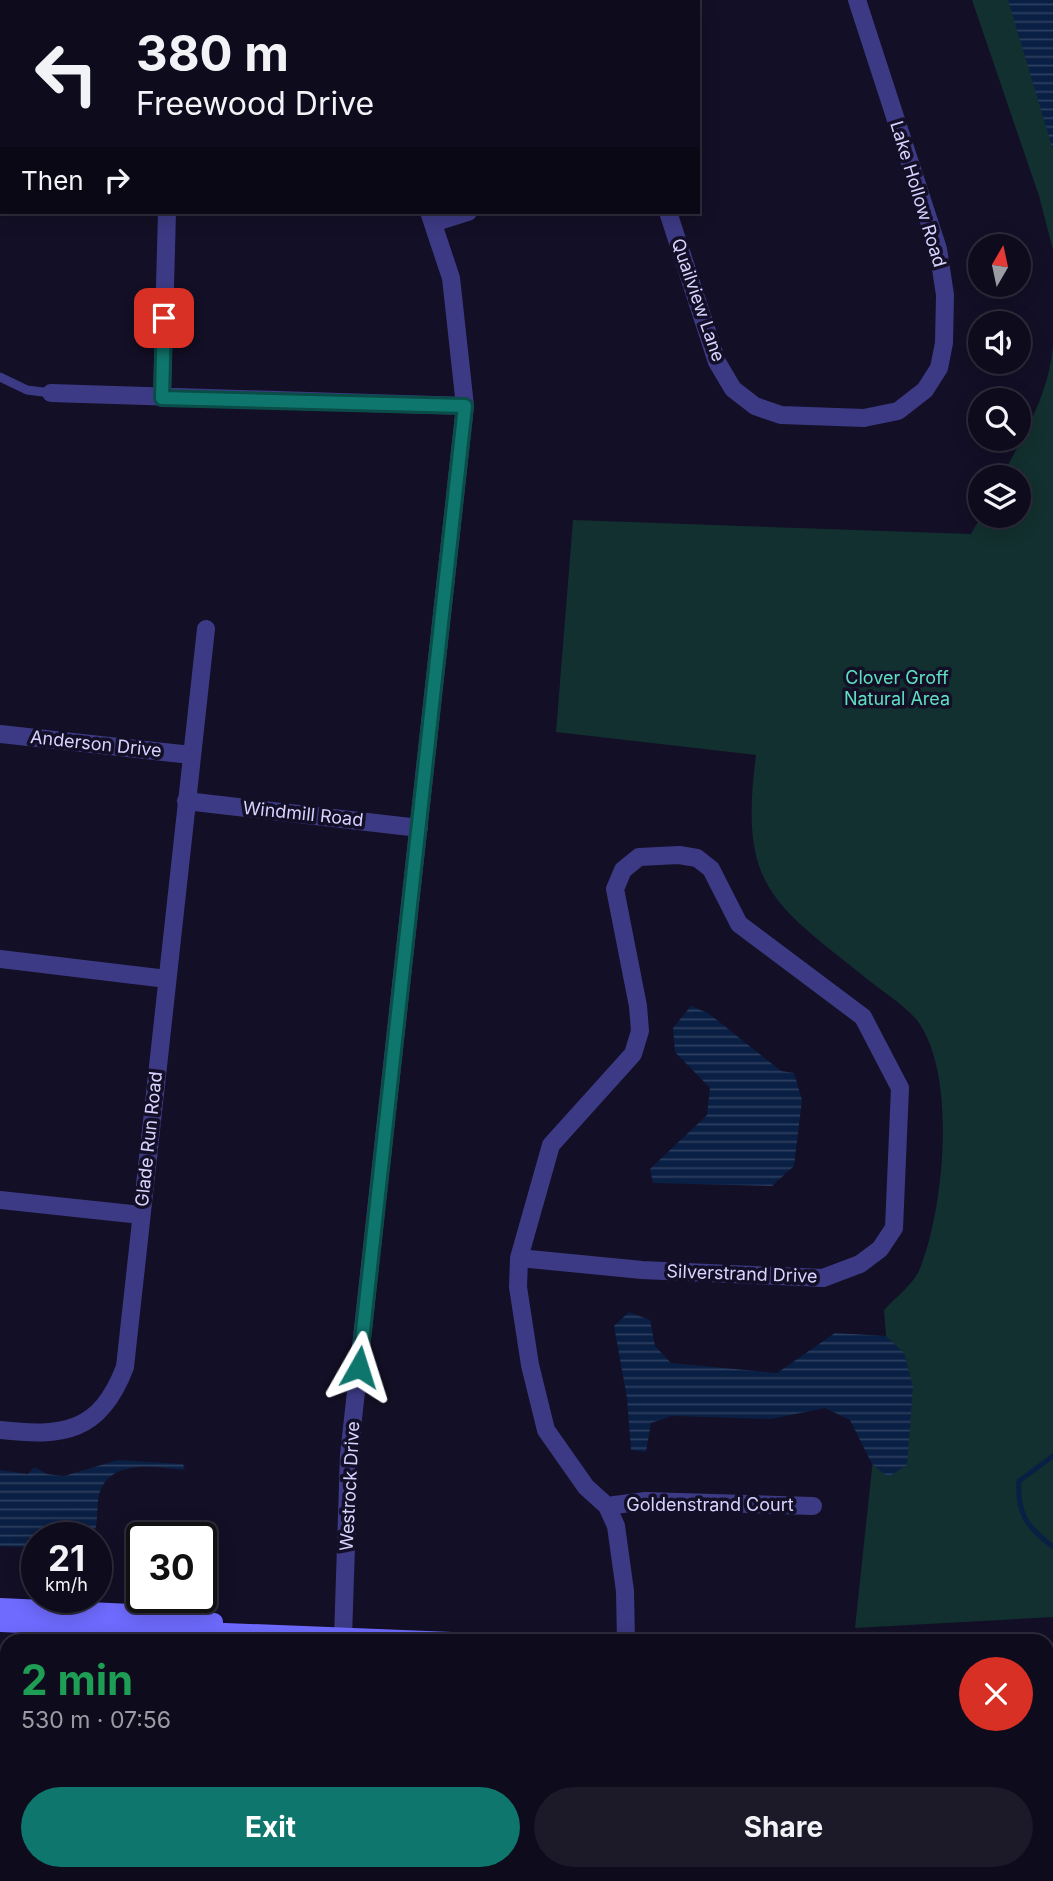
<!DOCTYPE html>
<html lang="en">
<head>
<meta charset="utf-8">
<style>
  body { margin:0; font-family:Inter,sans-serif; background:#1c1929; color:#f1f3f6; height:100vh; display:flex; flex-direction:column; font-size:26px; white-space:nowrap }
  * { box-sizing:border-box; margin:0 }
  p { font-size:23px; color:#9b9ba3 }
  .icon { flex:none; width:38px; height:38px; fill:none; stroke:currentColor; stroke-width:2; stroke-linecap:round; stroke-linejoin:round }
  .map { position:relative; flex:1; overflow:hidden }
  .details { position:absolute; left:0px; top:1634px; width:1054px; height:247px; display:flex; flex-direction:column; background:#0e0b1c; border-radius:21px 21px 0 0; box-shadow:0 4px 18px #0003,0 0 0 2px #2e2b3b }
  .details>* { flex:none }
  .banner { position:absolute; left:0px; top:0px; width:700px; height:214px; box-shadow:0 4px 18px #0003,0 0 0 2px #2e2b3b; background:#0e0b1c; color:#f1f3f6; overflow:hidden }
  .needle { width:46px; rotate:9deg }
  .buttons { position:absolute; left:968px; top:234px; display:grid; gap:14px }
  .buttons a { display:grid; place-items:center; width:63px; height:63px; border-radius:50%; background:#0e0b1c; box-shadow:0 4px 18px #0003,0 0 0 2px #2e2b3b; font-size:35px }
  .speed { position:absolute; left:21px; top:1522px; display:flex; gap:14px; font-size:35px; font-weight:700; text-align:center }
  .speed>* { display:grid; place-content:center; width:91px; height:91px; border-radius:50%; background:#0e0b1c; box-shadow:0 4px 18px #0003,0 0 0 2px #2e2b3b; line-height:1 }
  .speed small { font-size:18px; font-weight:400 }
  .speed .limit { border:4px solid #111; border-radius:10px; background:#fff; color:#111 }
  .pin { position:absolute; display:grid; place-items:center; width:60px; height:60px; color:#fff; margin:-30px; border-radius:14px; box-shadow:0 4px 10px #0006 }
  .me { position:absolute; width:77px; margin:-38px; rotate:6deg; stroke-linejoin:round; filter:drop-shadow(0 0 5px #0008) }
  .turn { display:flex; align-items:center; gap:24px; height:147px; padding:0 21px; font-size:32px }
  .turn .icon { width:91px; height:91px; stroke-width:2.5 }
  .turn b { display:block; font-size:49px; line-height:60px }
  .then { display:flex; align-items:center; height:66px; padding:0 21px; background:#0003; gap:14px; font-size:26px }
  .round { display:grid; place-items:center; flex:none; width:74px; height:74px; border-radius:37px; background:#1c1929 }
  .overview { display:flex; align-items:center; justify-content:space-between; height:119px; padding:0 21px }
  h1 { font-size:42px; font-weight:700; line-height:52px; color:#1e9e55 }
  .cta { display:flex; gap:14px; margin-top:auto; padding:14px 21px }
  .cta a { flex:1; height:80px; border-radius:42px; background:#0f766e; color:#fff; font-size:28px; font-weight:700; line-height:80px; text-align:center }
  .cta a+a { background:#1c1929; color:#f1f3f6 }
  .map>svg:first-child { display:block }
</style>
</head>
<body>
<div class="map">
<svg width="1053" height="1881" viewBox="0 0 1053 1881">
  <defs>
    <pattern id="water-rules" width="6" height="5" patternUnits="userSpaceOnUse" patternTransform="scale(1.75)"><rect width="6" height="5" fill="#0a1f44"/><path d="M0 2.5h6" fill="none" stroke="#2d3f60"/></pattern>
  </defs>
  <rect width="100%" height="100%" fill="#130f26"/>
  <path fill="#12302f" d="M972,0H1053V250L1039,196Z
    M1053,345V1617L855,1628L886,1336L884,1310C894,1299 912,1285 919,1271C944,1211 957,1078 919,1023C909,1008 880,990 866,978C770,902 739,885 756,755L556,732L573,520L971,534L981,516H1018V478H1001C1024,434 1049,395 1053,345Z
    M1053,1726V1881H1011L1013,1874H1046V1747Z"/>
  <path fill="url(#water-rules)" d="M1008,0H1053V150Z
    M691,1006L708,1013L781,1071L794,1073L802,1100L794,1166L772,1186L653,1183L650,1169L707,1115L710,1088L675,1052L673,1028Z
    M629,1312L650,1320L655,1346L671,1363L777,1373L835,1333L886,1336L904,1353L913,1387L907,1465L888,1477L872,1464L850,1420L825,1408L771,1419L672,1416L651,1423L646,1452L631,1450L627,1398L614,1326Z
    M118,1460L183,1464L185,1470C155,1467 109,1458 99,1495C96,1509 99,1526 92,1538H37V1548L0,1546V1470L28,1474L34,1467L47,1474L64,1476Z"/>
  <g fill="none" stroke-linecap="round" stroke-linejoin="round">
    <path stroke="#0a1f44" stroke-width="5" d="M1053,1456L1019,1481C1017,1514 1027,1527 1053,1547
      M1046,1742L1053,1731
      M1026,1874L1034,1881"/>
    <path stroke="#3d3a85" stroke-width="9" d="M0,377L27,390L51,393"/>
    <path stroke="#3d3a85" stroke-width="18" d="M172,2V0
      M398,2L399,0
      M625,2V0
      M668,212L717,362L733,389L755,406L781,415L864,418L898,411L925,390L939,368L944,343L945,295L938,249L857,0
      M433,223L468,212
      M51,393L465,406
      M162,398L167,212
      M0,734L191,755
      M186,801L419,828
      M0,959L167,979
      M0,1200L141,1215
      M519,1258L642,1270L823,1278L860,1264L880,1249L894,1228L900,1088L863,1017L739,924L711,869L697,858L679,855L639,857L623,870L615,889L638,1006L640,1031L633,1054L551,1145L519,1258L518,1287L530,1365L546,1430L586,1487L607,1506L616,1526L625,1591L626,1642
      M0,1430C63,1437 100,1433 125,1367L206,629
      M607,1506L645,1501L813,1506
      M343,1637L349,1455L465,406L451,278L429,212"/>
    <path stroke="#6f6bff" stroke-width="18" d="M0,1607L132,1613L214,1622
      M0,1623L477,1642
      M1046,1658H1053"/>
  </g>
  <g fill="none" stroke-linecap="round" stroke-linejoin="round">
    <g stroke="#0a4d48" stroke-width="18">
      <path id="route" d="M164,318L162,398L465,406L359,1367"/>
    </g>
    <use href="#route" stroke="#0f766e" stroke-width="12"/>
  </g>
  <g text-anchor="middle" stroke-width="7" stroke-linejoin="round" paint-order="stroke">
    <g font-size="18" fill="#d9d4ff" stroke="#130f26">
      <text transform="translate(918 194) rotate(73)" y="6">Lake Hollow Road</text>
      <text transform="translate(698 300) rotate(71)" y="6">Quailview Lane</text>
      <text transform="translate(96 744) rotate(6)" y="6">Anderson Drive</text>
      <text transform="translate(303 814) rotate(6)" y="6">Windmill Road</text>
      <text transform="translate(149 1139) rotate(-84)" y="6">Glade Run Road</text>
      <text transform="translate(742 1274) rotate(2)" y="6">Silverstrand Drive</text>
      <text transform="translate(350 1486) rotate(-87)" y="6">Westrock Drive</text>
      <text x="710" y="1511">Goldenstrand Court</text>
    </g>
    <g font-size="18" fill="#5fe0c0" stroke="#130f26">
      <text x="897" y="684">Clover Groff<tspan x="897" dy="21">Natural Area</tspan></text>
    </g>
  </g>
</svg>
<div class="buttons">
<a><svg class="needle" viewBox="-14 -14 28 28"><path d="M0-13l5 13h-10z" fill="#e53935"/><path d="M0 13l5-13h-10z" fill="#9b9ba3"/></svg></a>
<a><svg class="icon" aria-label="sound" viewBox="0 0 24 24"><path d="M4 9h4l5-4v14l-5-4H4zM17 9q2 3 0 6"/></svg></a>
<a><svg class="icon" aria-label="search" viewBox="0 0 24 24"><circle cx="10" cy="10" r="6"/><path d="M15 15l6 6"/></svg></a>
<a><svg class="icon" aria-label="layers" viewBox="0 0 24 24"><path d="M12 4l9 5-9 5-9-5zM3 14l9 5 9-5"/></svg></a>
</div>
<div class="speed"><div>21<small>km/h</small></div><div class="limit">30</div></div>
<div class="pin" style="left:164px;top:318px;background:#d93025"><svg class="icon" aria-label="arrive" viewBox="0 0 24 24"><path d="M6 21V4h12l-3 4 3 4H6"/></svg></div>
<svg class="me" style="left:359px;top:1367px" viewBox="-20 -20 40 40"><path d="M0-17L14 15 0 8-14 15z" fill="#0f766e" stroke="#fff" stroke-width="4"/></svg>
<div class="banner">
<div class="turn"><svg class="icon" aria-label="left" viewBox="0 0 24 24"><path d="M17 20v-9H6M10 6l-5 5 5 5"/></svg><div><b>380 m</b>Freewood Drive</div></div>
<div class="then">Then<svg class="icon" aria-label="right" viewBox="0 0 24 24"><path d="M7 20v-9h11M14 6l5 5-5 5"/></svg></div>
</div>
<section class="details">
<div class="overview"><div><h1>2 min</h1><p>530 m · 07:56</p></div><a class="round" style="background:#d93025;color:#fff"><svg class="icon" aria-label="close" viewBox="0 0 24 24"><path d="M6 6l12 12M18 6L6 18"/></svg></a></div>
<div class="cta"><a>Exit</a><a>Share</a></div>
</section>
</div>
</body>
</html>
